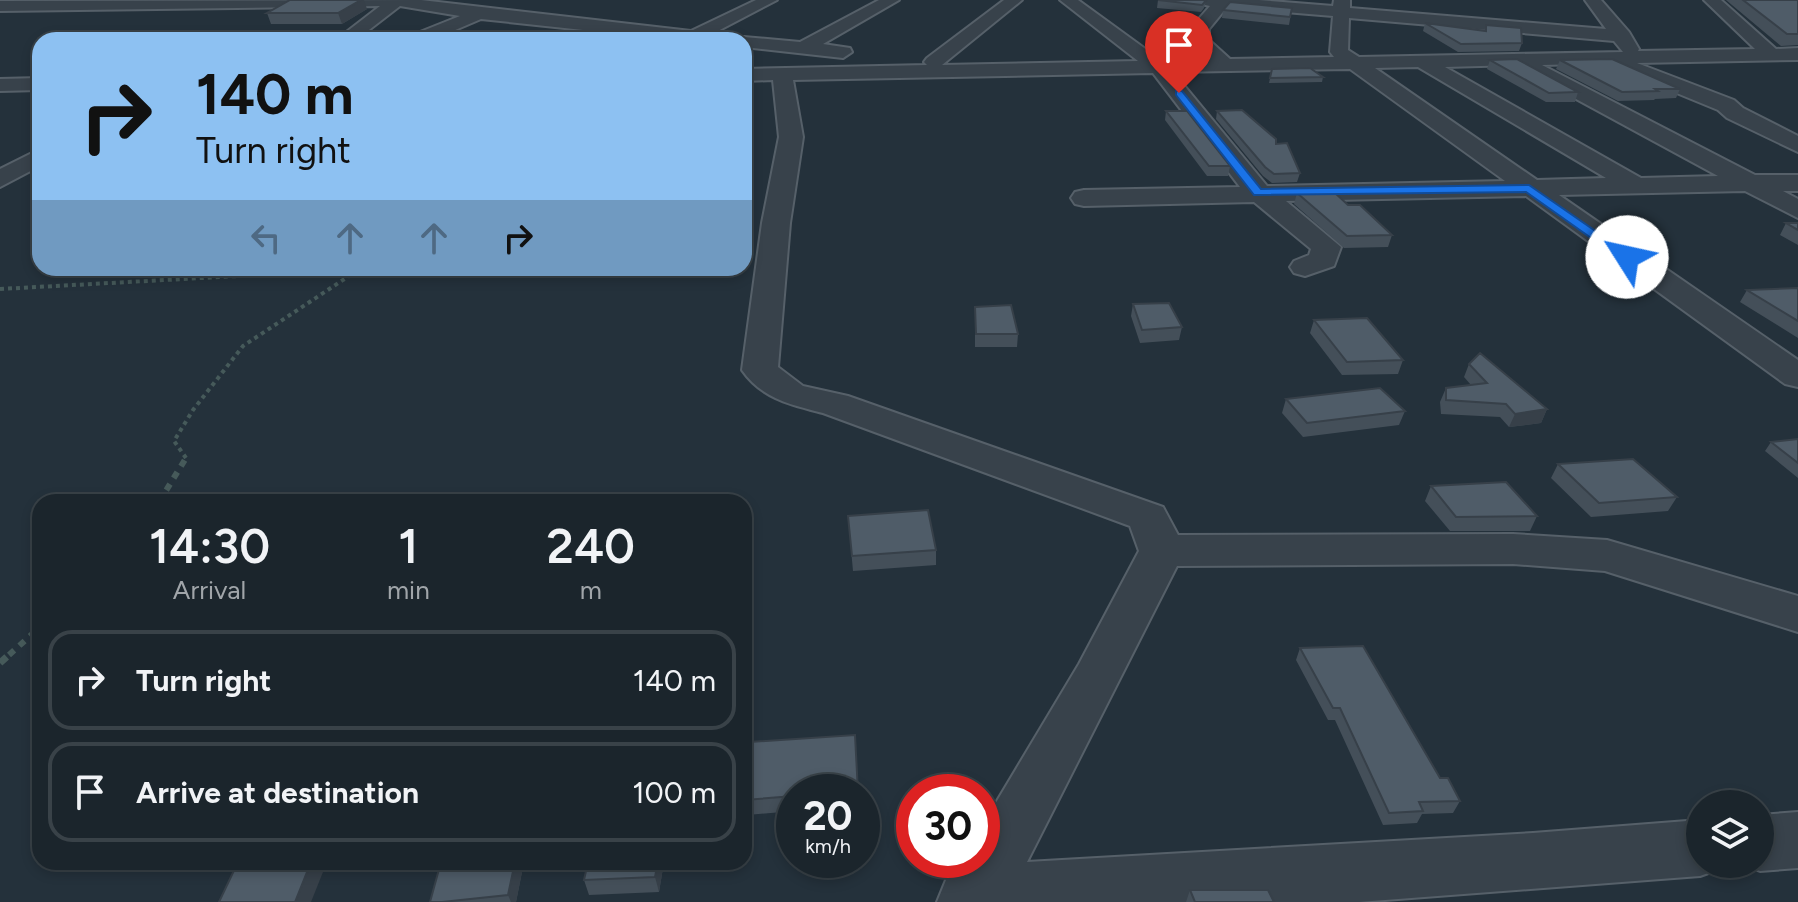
<!DOCTYPE html>
<html lang="en">
<head>
<meta charset="utf-8">
<style>
  body { margin:0; font-family:Figtree,sans-serif; background:#283138; color:#f1f3f6; height:100vh; display:flex; flex-direction:column; font-size:30px; white-space:nowrap }
  * { box-sizing:border-box; margin:0 }
  p { font-size:26px; color:#a0a5a9 }
  .icon { flex:none; width:44px; height:44px; fill:none; stroke:currentColor; stroke-width:2; stroke-linecap:round; stroke-linejoin:round }
  .map { position:relative; flex:1; overflow:hidden }
  .panel { position:absolute; left:32px; top:494px; width:720px; height:376px; display:flex; flex-direction:column; background:#1b252c; border-radius:24px; box-shadow:0 4px 12px #0003,0 0 0 2px #394248 }
  .panel>* { flex:none }
  .hud { position:absolute; left:32px; top:32px; width:720px; height:244px; border-radius:24px; box-shadow:0 4px 12px #0003,0 0 0 2px #394248; background:#8dc1f2; color:#111; overflow:hidden }
  .fabs { position:absolute; left:1686px; top:790px; display:grid; gap:16px }
  .fabs a { display:grid; place-items:center; width:88px; height:88px; border-radius:50%; background:#1b252c; box-shadow:0 4px 12px #0003,0 0 0 2px #394248; font-size:40px }
  .speed { position:absolute; left:776px; top:774px; display:flex; gap:16px; font-size:40px; font-weight:700; text-align:center }
  .speed>* { display:grid; place-content:center; width:104px; height:104px; border-radius:50%; background:#1b252c; box-shadow:0 4px 12px #0003,0 0 0 2px #394248; line-height:1 }
  .speed small { font-size:20px; font-weight:400 }
  .speed .limit { border:12px solid #d22; background:#fff; color:#111 }
  .pin { position:absolute; display:grid; place-items:center; width:68px; height:68px; color:#fff; margin:-82px -34px; border-radius:50% 50% 50% 0; rotate:-45deg; box-shadow:0 0 8px #0007 }
  .pin .icon { rotate:45deg }
  .me { position:absolute; width:88px; margin:-44px; rotate:305deg; stroke-linejoin:round; filter:drop-shadow(0 0 6px #0008) }
  .turn { display:flex; align-items:center; gap:28px; height:168px; padding:0 32px; font-size:36px }
  .turn .icon { width:104px; height:104px; stroke-width:2.5 }
  .turn b { display:block; font-size:56px; line-height:68px }
  .lanes { display:flex; align-items:center; height:76px; padding:0 32px; background:#0003; justify-content:center; gap:40px; direction:ltr }
  .lanes .off { opacity:.35 }
  .eta { display:flex; justify-content:space-evenly; align-items:center; height:136px; text-align:center }
  .eta b { font-size:48px; font-weight:600; line-height:56px }
  ul { padding:0; list-style:none }
  li { display:flex; align-items:center; gap:24px; height:100px; margin:0 16px 12px; padding:0 16px; border:4px solid #394248; border-radius:24px }
  li div { flex:1 }
  li b { display:block; font-size:30px }
  li em { font-style:normal }
  .map>svg:first-child { display:block }
</style>
</head>
<body>
<div class="map">
<svg width="1798" height="902" viewBox="0 0 1798 902">
  <rect width="100%" height="100%" fill="#24313b"/>
  <g fill="none" stroke-linecap="round" stroke-linejoin="round">
    <g stroke="#566069" stroke-width="4">
      <path id="minor" d="M421,0L691,31L756,0H777L714,33L734,36L737,39L744,37L800,42L879,0H899L823,44L850,48L852,52L843,58L744,47V40H677L481,19L432,40H413L415,34L460,16L400,6L356,40H336L380,6L0,11V1Z
        M1004,0H1022L942,65L1138,61L1060,0H1078L1162,61L1209,60L1191,41V28L1210,6L1196,3L1194,0H1259L1333,6L1334,0H1350V8L1606,29L1585,0H1601L1629,32L1639,49L1638,51L1755,49L1704,0H1721L1776,49L1798,48V60L1637,63L1734,100L1743,108L1798,136V152L1727,118L1718,110L1623,71L1620,67L1623,63L1542,65L1755,175H1798V191H1783L1798,199V218L1745,191L1559,195L1798,360V387L1785,384L1526,196L1286,201L1341,247L1334,266L1305,276L1294,273L1290,267L1294,261L1309,255L1311,249L1254,202L1084,206L1075,204L1071,198L1075,192L1084,190L1240,187L1153,73L793,80L803,137L790,223L778,367L803,386L848,396L1163,507L1178,535L1513,534L1607,540L1798,596V632L1605,571L1513,564L1177,566L1027,862L1533,833L1700,820V864H1723L1722,868L1700,876L1359,902H937L946,880L962,860H982V826L1079,664L1139,551L1130,526L823,413C792,405 762,399 742,370L762,223L779,137L773,80L744,81V69L927,65L924,62L927,58ZM1227,7L1333,16L1330,52L1334,57L1230,59L1209,40V29ZM1349,18L1614,41L1623,52L1359,57L1348,50ZM1516,65L1517,67L1718,176L1641,178L1445,67ZM1418,67L1606,178L1537,180L1375,68ZM1350,69L1505,181L1267,186L1173,72Z
        M40,78V90L0,91V79Z
        M40,149V166L0,187V169Z
        M1798,812V868L1760,871L1742,864H1760V815Z"/>
    </g>
    <path stroke="#465a5a" stroke-width="4" stroke-dasharray="4 4" stroke-linecap="butt" d="M540,268L546,270
      M0,289L385,268
      M186,458L174,441L193,410L243,346L355,272"/>
    <path stroke="#465a5a" stroke-width="6" stroke-dasharray="7 7" stroke-linecap="butt" d="M159,502L186,458L184,456
      M9,655L40,627"/>
    <path stroke="#465a5a" stroke-width="7" stroke-dasharray="9 9" stroke-linecap="butt" d="M0,663L11,653"/>
    <use href="#minor" fill="#38424b" fill-rule="evenodd"/>
  </g>
  <path fill="#444f59" d="M1158,0L1206,1L1204,8L1201,12L1157,8Z
    M1726,0H1798V45L1781,46Z
    M1292,8L1289,25L1222,18L1223,10Z
    M367,9L342,24H271L267,13Z
    M1425,23L1484,31L1486,25L1522,43L1519,51L1458,52L1423,31Z
    M1490,60L1578,92L1575,102H1546L1487,69Z
    M1560,60L1680,89L1676,98L1655,99L1654,100L1618,101L1556,69Z
    M1272,69L1323,77L1322,82L1269,83Z
    M1166,111L1230,166L1228,176H1207L1165,120Z
    M1217,111L1276,144L1300,173L1297,182L1272,183L1263,176L1216,119Z
    M1297,193L1348,205L1392,235L1388,247L1344,248L1294,204Z
    M1786,223H1798V245L1780,235Z
    M1798,288V338L1740,302L1747,290Z
    M1133,304L1182,327L1179,340L1140,343L1131,316Z
    M975,307L1018,334L1017,347H975Z
    M1314,320L1403,360L1398,374L1342,375L1310,333Z
    M1469,364L1547,409L1541,423L1509,427L1500,417L1441,414L1440,402L1446,388L1471,385L1464,377Z
    M1286,399L1405,411L1399,425L1303,437L1282,413Z
    M1798,439V478L1765,451L1771,442Z
    M1558,464L1677,497L1668,511L1591,517L1551,478Z
    M1431,486L1537,516L1530,531H1450L1425,501Z
    M848,516L936,550V565L853,571Z
    M1300,648L1440,778L1460,801L1453,813L1422,814L1417,823L1383,825L1335,720H1328L1296,660Z
    M794,792V811L747,815L745,800Z
    M524,862L516,902H430Z
    M588,862H664L659,892L589,895L584,880Z
    M1190,890L1274,902H1186Z"/>
  <path fill="#374049" d="M361,0H364L367,9L342,24L338,13Z
    M1547,409L1541,423L1509,427L1515,414Z
    M311,862H327L311,902H295Z
    M515,862H524L516,902H511L508,895Z
    M658,862H664L659,892L655,877Z"/>
  <path fill="#4f5c68" stroke="#374049" stroke-width="2" d="M290,0H361L338,13H267Z
    M1158,0H1203L1206,1L1202,5Z
    M1743,0H1798V34H1787Z
    M1230,2L1292,8L1290,17L1223,10Z
    M1425,23L1486,31V25L1521,28L1522,43L1461,44Z
    M1517,59L1578,92L1549,93L1490,60Z
    M1612,59L1680,89H1655L1658,91L1622,92L1560,60Z
    M1310,68L1323,77L1270,78L1272,69Z
    M1242,110L1276,139V144L1287,143L1300,173L1274,174L1265,167L1217,111Z
    M1166,111H1187L1230,166H1209Z
    M1334,192L1348,205H1360L1392,235L1347,236L1297,193Z
    M1786,223H1798V230Z
    M1798,288V321L1747,290Z
    M1169,303L1182,327L1142,330L1133,304Z
    M1011,305L1018,334H976L975,307Z
    M1367,318L1403,360L1347,362L1314,320Z
    M1480,353L1547,409L1515,414L1506,404L1446,400V388L1487,383L1469,364Z
    M1380,388L1405,411L1307,423L1286,399Z
    M1798,439V463L1771,442Z
    M1633,459L1677,497L1599,503L1558,464Z
    M1506,482L1537,516L1456,517L1431,486Z
    M928,510L936,550L852,556L848,516Z
    M1363,646L1440,778H1448L1460,801L1419,802L1423,811L1389,813L1340,708H1333L1300,648Z
    M855,735L858,792H794V796L745,800L749,742Z
    M238,862H311L295,902H219Z
    M441,862H515L508,895L442,902H430Z
    M588,862H658L655,877L584,880Z
    M1190,890H1268L1274,902H1195Z"/>
  <path fill="#1a73e8" stroke="#114b97" stroke-width="2" d="M1176,91H1182L1261,189L1529,185L1633,257L1622,260L1526,192L1254,195L1176,95Z"/>
</svg>
<div class="fabs">
<a><svg class="icon" aria-label="layers" viewBox="0 0 24 24"><path d="M12 4l9 5-9 5-9-5zM3 14l9 5 9-5"/></svg></a>
</div>
<div class="speed"><div>20<small>km/h</small></div><div class="limit">30</div></div>
<div class="pin" style="left:1179px;top:93px;background:#d93025"><svg class="icon" aria-label="arrive" viewBox="0 0 24 24"><path d="M6 21V4h12l-3 4 3 4H6"/></svg></div>
<svg class="me" style="left:1627px;top:257px" viewBox="-20 -20 40 40"><circle r="19" fill="#fff"/><path d="M0-13L10 11 0 6-10 11z" fill="#1a73e8"/></svg>
<div class="hud">
<div class="turn"><svg class="icon" aria-label="right" viewBox="0 0 24 24"><path d="M7 20v-9h11M14 6l5 5-5 5"/></svg><div><b>140 m</b>Turn right</div></div>
<div class="lanes"><svg class="icon off" aria-label="left" viewBox="0 0 24 24"><path d="M17 20v-9H6M10 6l-5 5 5 5"/></svg><svg class="icon off" aria-label="ahead" viewBox="0 0 24 24"><path d="M12 20V5M6 11l6-6 6 6"/></svg><svg class="icon off" aria-label="ahead" viewBox="0 0 24 24"><path d="M12 20V5M6 11l6-6 6 6"/></svg><svg class="icon" aria-label="right" viewBox="0 0 24 24"><path d="M7 20v-9h11M14 6l5 5-5 5"/></svg></div>
</div>
<section class="panel">
<div class="eta">
<div><b>14:30</b><p>Arrival</p></div>
<div><b>1</b><p>min</p></div>
<div><b>240</b><p>m</p></div>
</div>
<ul>
<li><svg class="icon" aria-label="right" viewBox="0 0 24 24"><path d="M7 20v-9h11M14 6l5 5-5 5"/></svg><div><b>Turn right</b></div><em>140 m</em></li>
<li><svg class="icon" aria-label="arrive" viewBox="0 0 24 24"><path d="M6 21V4h12l-3 4 3 4H6"/></svg><div><b>Arrive at destination</b></div><em>100 m</em></li>
</ul>
</section>
</div>
</body>
</html>
